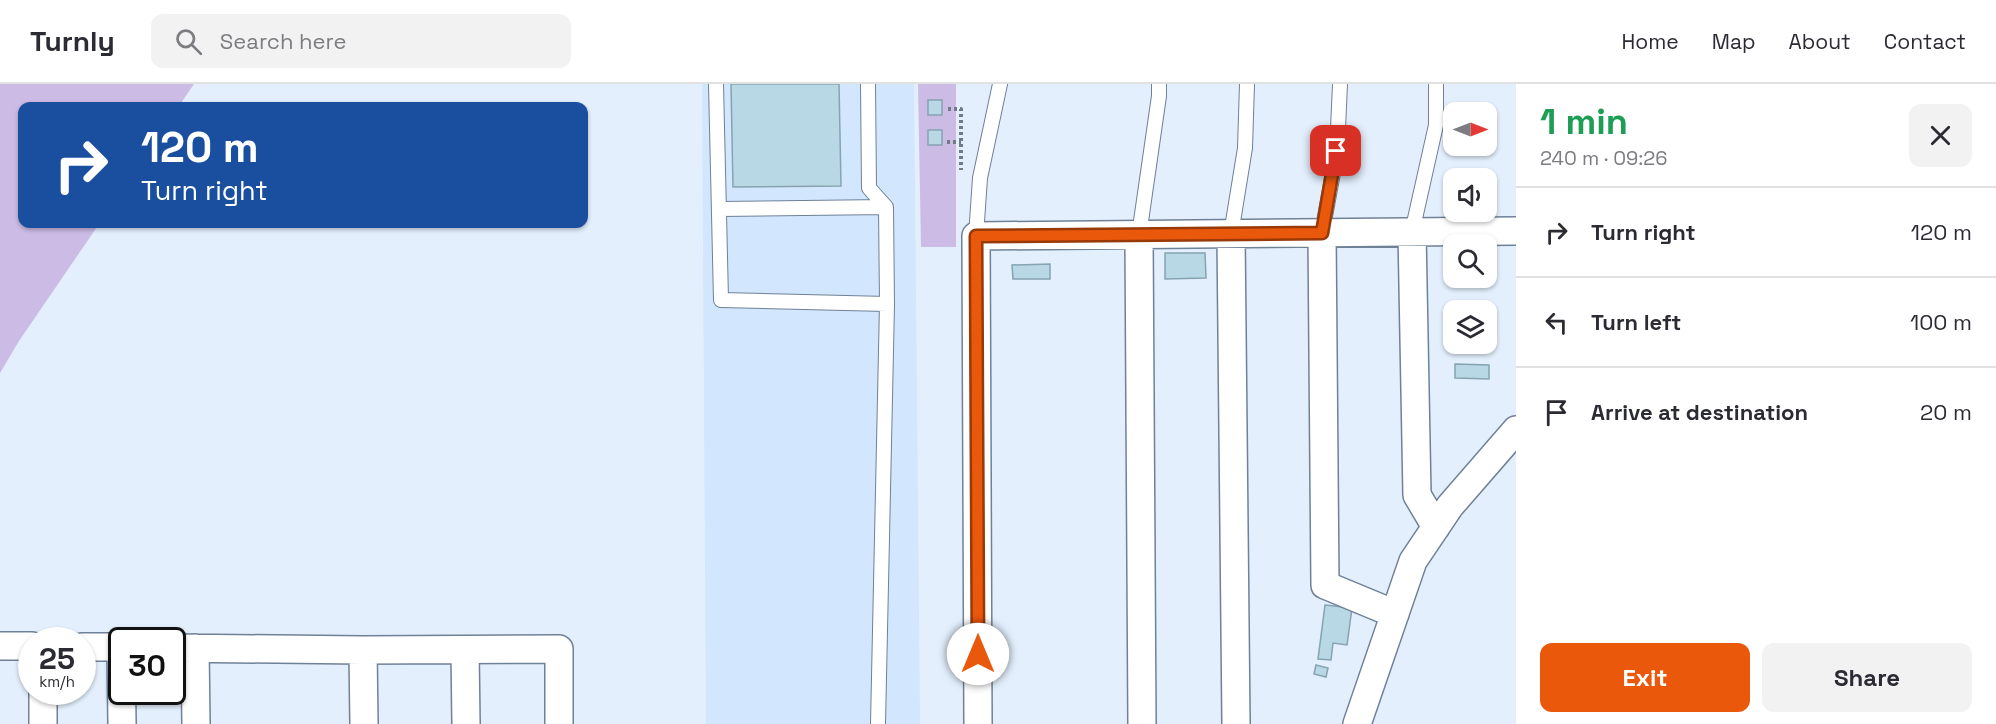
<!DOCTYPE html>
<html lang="en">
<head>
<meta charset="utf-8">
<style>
  body { margin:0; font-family:"Space Grotesk",sans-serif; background:#f2f2f3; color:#2b2b33; height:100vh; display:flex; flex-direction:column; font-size:22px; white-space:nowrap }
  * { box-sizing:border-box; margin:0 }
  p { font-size:20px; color:#7c7c81 }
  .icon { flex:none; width:33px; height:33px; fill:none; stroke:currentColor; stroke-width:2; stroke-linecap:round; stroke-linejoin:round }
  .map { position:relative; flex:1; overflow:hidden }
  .details { display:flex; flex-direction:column; background:#fff; width:480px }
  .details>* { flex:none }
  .hud { position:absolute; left:18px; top:18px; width:570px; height:126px; border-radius:12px; box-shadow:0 2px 4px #0004; background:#1a4fa0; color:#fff; overflow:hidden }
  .needle { width:39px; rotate:90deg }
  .fabs { position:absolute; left:1443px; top:18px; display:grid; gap:12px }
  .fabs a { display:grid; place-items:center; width:54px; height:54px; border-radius:12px; background:#fff; box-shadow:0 2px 4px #0004; font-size:30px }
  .speed { position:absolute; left:18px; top:543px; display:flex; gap:12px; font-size:30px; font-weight:700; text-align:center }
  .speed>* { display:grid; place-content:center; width:78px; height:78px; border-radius:50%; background:#fff; box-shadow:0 2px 4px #0004; line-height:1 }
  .speed small { font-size:15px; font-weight:400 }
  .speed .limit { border:3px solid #111; border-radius:9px; background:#fff; color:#111 }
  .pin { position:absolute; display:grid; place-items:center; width:51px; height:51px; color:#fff; margin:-26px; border-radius:12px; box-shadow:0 3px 9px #0006 }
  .me { position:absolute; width:66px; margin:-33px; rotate:0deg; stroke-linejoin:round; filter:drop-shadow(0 0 4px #0008) }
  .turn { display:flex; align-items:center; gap:21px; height:126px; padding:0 24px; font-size:27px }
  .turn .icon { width:78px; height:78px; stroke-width:2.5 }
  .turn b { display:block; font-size:42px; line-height:51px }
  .round { display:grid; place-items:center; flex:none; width:63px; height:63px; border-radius:12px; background:#f2f2f3 }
  .summary { display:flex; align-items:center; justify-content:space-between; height:102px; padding:0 24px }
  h1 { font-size:36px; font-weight:600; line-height:45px; color:#1e9e55 }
  .button { display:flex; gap:12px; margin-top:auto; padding:12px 24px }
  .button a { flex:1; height:69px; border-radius:12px; background:#ea580c; color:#fff; font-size:24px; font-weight:600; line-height:69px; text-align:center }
  .button a+a { background:#f2f2f3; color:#2b2b33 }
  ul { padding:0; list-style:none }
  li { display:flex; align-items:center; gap:18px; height:90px; padding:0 24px; border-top:2px solid #e1e1e2 }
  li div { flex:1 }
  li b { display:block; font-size:22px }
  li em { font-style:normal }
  header { display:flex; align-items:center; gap:36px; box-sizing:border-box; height:84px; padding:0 30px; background:#fff; border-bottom:2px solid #e1e1e2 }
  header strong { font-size:28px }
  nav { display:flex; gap:33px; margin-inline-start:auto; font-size:21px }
  .search { width:420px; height:54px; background:#f2f2f3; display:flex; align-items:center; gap:15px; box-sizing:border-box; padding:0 21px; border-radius:12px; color:#7c7c81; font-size:22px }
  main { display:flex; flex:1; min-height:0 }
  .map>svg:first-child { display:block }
</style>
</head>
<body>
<header>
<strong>Turnly</strong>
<div class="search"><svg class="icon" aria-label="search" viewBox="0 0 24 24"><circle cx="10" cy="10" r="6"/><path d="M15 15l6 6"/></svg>Search here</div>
<nav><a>Home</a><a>Map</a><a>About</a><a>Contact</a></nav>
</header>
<main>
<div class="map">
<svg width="1516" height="640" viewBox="0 0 1516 640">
  <rect width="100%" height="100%" fill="#e3effd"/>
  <path fill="#d2e6fd" d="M702,0H914L920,640H706Z"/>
  <path fill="#ccbbe5" d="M0,0H194L179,22H22V140H99L19,257L0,289Z
    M918,0H956V163H921Z"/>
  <path fill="#b8d8e5" stroke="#85a3b0" stroke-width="1.5" d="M731,0H839L841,102L733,103Z
    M928,16H942V31H928Z
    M928,46H942V61H928Z
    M1165,169H1205L1206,194L1165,195Z
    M1486,171H1495V187H1486Z
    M1050,180V195H1013L1012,181Z
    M1455,280L1489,281V295L1455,294Z
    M1325,521L1352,524L1347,561L1333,559L1331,576L1318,575Z
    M1316,581L1328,584L1326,593L1314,590Z"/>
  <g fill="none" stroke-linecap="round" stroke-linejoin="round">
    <g stroke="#6f8196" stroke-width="16">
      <path id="service" d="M716,0L721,216L887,220
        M868,0L869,104L886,123L887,220L878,640
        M719,125L886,123
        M1412,148L1436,41V0
        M1322,149L1337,67L1340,0
        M1231,150L1245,64L1247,0
        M1139,151L1159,12V0
        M976,152L980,94L1000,0"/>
    </g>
    <g stroke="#6f8196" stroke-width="30">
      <path id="minor" d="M1412,148L1417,411L1436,443
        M1322,149L1325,501L1395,530
        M1231,150L1236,640
        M1139,151L1142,640
        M0,562H32
        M82,563H122
        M121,563L122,640
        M172,564L363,566L559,565V640
        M195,564L196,640
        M363,566L364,640
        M465,566L466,640
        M43,608V640
        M978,640L976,152L1516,147
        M1357,640L1413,477L1450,422L1516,346"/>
    </g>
    <path stroke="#717a85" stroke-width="4" stroke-dasharray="3 3" stroke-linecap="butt" d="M948,25H961V86
      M947,58H961"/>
    <use href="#service" stroke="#fff" stroke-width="14"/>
    <use href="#minor" stroke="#fff" stroke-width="27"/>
  </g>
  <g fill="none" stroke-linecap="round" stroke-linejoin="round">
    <g stroke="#983908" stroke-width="15">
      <path id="route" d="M978,570L976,152L1322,149L1336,67"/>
    </g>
    <use href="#route" stroke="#ea580c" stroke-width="10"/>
  </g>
</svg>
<div class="fabs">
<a><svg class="needle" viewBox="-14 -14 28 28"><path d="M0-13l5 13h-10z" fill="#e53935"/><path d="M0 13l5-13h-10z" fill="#7c7c81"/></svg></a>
<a><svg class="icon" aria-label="sound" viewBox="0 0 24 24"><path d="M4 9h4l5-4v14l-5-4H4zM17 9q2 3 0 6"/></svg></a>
<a><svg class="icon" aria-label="search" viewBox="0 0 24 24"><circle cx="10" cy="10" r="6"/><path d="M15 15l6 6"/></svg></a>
<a><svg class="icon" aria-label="layers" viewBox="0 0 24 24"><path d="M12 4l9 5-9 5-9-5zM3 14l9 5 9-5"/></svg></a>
</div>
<div class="speed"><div>25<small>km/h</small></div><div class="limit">30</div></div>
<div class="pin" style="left:1336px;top:67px;background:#d93025"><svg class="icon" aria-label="arrive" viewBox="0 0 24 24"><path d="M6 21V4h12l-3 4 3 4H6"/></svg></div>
<svg class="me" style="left:978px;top:570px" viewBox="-20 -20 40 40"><circle r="19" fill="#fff"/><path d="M0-13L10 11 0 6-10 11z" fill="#ea580c"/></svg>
<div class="hud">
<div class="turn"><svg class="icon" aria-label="right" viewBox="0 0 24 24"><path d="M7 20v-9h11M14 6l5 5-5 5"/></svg><div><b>120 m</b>Turn right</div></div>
</div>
</div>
<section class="details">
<div class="summary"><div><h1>1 min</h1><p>240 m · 09:26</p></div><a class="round"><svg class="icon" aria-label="close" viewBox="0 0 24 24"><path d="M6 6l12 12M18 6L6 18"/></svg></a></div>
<ul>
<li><svg class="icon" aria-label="right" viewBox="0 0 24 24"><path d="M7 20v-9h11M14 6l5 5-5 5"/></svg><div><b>Turn right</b></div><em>120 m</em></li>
<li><svg class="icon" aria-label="left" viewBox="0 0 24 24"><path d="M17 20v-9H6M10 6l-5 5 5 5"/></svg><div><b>Turn left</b></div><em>100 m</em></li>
<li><svg class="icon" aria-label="arrive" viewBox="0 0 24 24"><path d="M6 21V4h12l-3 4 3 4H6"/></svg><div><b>Arrive at destination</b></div><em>20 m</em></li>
</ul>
<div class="button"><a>Exit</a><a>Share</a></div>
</section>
</main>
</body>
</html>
